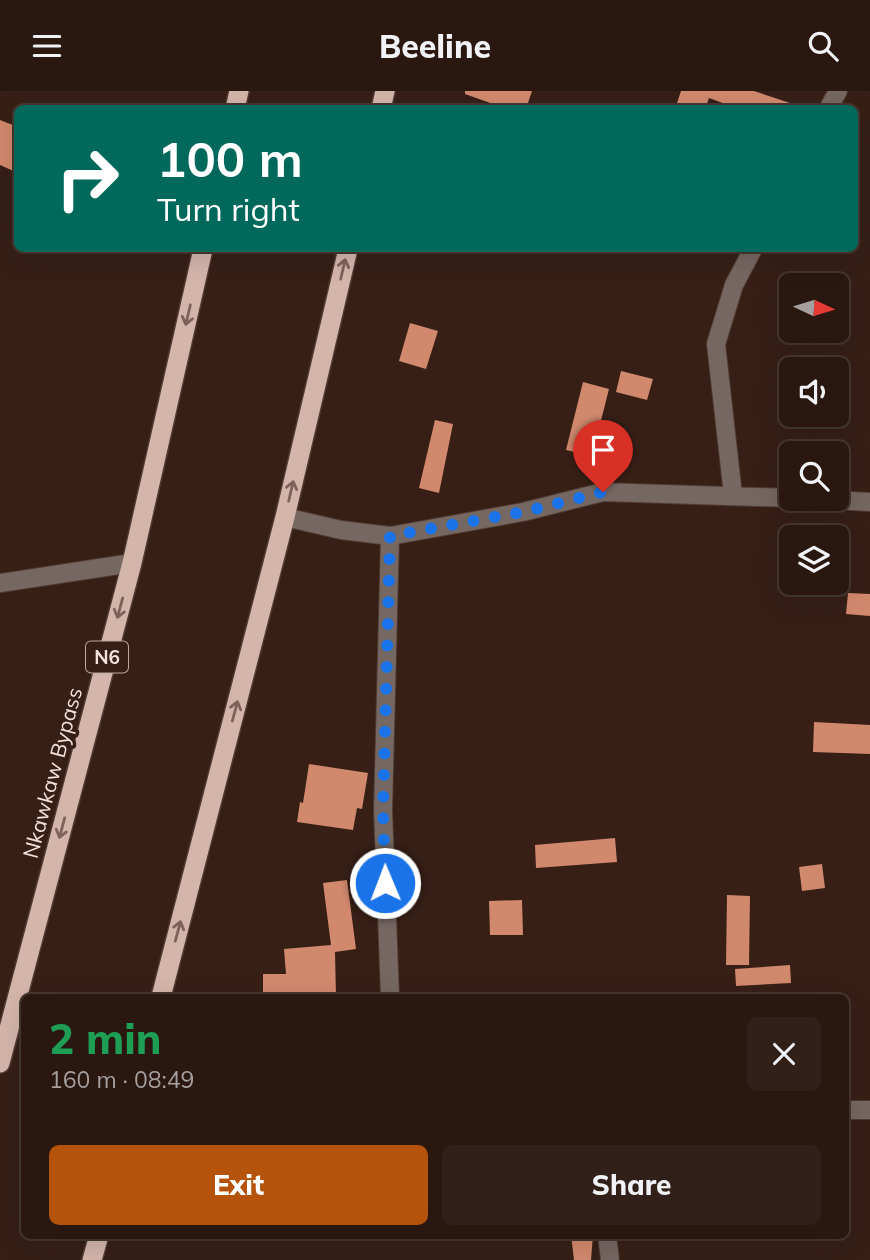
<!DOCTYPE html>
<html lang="en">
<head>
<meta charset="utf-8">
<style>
  body { margin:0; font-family:Mulish,sans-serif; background:#312019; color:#f1f3f6; height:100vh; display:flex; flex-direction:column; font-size:26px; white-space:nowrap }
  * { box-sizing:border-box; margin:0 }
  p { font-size:23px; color:#a59f9f }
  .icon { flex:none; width:38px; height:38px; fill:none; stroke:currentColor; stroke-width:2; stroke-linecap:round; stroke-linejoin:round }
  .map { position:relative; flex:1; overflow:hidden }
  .panel { position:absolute; left:21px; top:903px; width:828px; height:245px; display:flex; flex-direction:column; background:#291710; border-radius:10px; box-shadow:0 7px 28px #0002,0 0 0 2px #453630 }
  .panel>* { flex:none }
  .top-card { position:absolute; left:14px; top:14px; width:844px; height:147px; border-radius:10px; box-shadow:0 7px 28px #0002,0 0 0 2px #453630; background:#00695c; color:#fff; overflow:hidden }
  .needle { width:46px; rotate:94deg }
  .fabs { position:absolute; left:779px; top:182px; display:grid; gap:14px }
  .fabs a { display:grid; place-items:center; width:70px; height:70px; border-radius:10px; background:#291710; box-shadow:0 7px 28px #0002,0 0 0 2px #453630; font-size:35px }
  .pin { position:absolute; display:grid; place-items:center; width:60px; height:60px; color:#fff; margin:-72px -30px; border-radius:50% 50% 50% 0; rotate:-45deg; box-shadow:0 0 7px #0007 }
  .pin .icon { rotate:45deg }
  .me { position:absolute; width:77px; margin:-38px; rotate:359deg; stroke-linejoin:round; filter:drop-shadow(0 0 5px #0008) }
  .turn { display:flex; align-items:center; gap:24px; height:147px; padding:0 28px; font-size:32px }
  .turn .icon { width:91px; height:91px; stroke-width:2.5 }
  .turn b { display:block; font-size:49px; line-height:60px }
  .round { display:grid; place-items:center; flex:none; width:74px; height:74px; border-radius:10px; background:#312019 }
  .overview { display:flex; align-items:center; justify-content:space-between; height:119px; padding:0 28px }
  h1 { font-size:42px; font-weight:800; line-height:52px; color:#1e9e55 }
  .cta { display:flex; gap:14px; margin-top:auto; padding:14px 28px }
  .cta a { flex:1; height:80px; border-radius:10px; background:#b45309; color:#fff; font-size:28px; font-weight:800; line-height:80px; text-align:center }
  .cta a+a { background:#312019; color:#f1f3f6 }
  header { display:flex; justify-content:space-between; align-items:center; height:91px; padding:0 28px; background:#291710; font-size:32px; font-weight:800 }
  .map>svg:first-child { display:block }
</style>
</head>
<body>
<header><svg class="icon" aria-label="menu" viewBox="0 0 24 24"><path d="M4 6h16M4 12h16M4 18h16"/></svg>Beeline<svg class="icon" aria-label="search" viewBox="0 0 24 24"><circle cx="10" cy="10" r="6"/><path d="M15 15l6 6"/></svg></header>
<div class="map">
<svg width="870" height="1169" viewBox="0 0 870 1169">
  <rect width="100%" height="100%" fill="#371f16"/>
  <path fill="#d1896e" d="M465,0H532L526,18H507L465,3Z
    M681,0H754L796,14L795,18H739L709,7L705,18H675Z
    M0,29L18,36V82L0,74Z
    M410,232L438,240L426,278L399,270Z
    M621,280L653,288L647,309L616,301Z
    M583,291L609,298L592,365L566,359Z
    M435,329L453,333L439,402L419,397Z
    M848,502L870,503V525L846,523Z
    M814,631L870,634V663L813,661Z
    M309,673L368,682L362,718L357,717L353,739L297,731L300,711L303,712Z
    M615,747L617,771L536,777L535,754Z
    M822,773L825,797L802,800L799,776Z
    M347,789L356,858L335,861L336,906H263V883H286L284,858L331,854L323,792Z
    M727,804L750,805L749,874H726Z
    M522,809L523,844H490L489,810Z
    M790,874L791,892L736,895L735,878Z
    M571,1144H593L591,1169H574Z"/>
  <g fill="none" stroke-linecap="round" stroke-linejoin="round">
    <g stroke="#513a32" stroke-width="20">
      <path id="minor" d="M828,18L838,0
        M733,404L716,253L734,194L753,158
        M815,408L870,411
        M285,426L341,439L390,445L523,421L603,401L791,407
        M0,492L132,472
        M390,906L383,719L390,445
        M845,1019H870
        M607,1144L610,1169"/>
    </g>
    <g stroke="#513a32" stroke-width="22">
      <path id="trunk" d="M235,18L239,0
        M381,18L385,0
        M161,906L285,426L348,158
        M0,972L132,472L203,158
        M92,1169L99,1144"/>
    </g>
    <use href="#minor" stroke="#756762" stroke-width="18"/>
    <use href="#trunk" stroke="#d4b5aa" stroke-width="19"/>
  </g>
  <defs><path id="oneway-shaft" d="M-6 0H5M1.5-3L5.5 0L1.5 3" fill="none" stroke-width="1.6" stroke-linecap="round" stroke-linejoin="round" transform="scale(1.75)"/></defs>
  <g stroke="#7e6259">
    <use href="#oneway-shaft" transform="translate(343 178) rotate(-77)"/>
    <use href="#oneway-shaft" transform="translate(188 224) rotate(103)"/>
    <use href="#oneway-shaft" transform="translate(291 400) rotate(-77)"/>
    <use href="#oneway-shaft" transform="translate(120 517) rotate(105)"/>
    <use href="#oneway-shaft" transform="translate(235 620) rotate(-75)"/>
    <use href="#oneway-shaft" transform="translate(62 737) rotate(105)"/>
    <use href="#oneway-shaft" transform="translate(178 840) rotate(-75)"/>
  </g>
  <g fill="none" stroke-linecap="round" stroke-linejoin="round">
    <path stroke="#1a73e8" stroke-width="12" stroke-dasharray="0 21.6" d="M385,792L383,719L390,445L523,421L603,401"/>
  </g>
  <g text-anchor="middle" stroke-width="7" stroke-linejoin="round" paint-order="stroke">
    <rect fill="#371f16" stroke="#bba8a1" stroke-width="2" x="86" y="550.5" width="42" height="31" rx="5"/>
    <g font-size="19" font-weight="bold" fill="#f4e3dc">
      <text x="107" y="573">N6</text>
    </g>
    <g font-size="21" fill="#f4e3dc" stroke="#371f16">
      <text transform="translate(53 682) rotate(-75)" y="7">Nkawkaw Bypass</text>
    </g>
  </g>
</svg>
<div class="fabs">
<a><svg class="needle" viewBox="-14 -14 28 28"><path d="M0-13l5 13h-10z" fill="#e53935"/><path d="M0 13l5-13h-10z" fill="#a59f9f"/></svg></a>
<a><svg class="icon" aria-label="sound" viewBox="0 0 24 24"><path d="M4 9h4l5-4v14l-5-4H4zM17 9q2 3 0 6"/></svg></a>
<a><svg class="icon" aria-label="search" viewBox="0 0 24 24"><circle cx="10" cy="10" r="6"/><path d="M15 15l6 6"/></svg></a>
<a><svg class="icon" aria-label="layers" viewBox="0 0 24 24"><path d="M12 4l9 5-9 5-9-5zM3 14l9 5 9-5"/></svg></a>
</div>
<div class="pin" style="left:603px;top:401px;background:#d93025"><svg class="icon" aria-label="arrive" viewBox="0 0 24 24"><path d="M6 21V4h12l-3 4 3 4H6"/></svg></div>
<svg class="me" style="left:385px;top:792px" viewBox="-20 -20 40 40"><circle r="17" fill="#1a73e8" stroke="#fff" stroke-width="3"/><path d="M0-11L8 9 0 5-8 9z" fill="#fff"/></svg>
<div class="top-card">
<div class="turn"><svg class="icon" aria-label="right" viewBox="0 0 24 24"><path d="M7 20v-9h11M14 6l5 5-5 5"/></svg><div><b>100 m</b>Turn right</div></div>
</div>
<section class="panel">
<div class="overview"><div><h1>2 min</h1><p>160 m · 08:49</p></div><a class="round"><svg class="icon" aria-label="close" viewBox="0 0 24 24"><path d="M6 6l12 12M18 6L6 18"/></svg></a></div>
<div class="cta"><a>Exit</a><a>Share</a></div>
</section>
</div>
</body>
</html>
